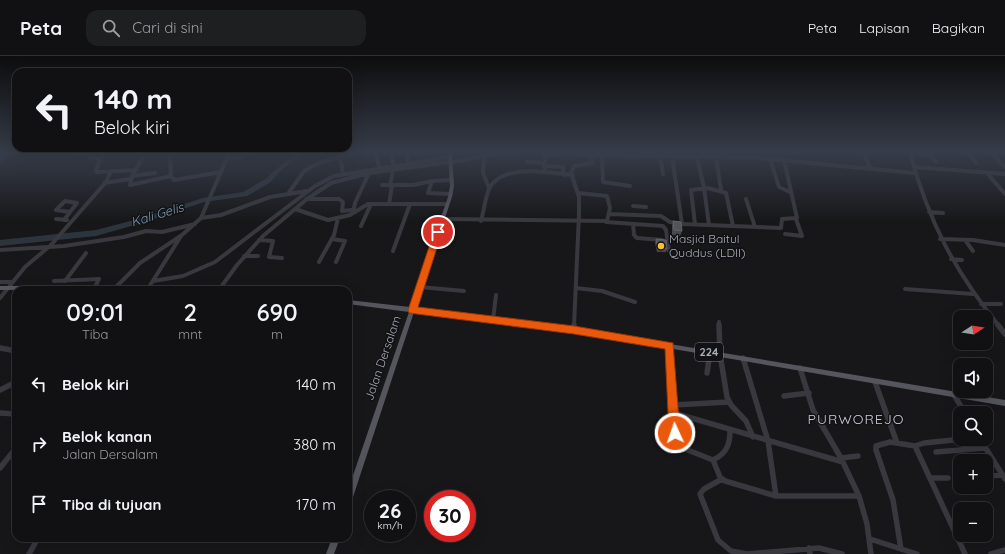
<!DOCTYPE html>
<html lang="id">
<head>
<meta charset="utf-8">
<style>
  body { margin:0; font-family:Quicksand,sans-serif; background:#1e1f21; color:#f1f3f6; height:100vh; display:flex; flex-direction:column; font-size:15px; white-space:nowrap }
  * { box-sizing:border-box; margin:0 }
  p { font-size:13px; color:#9c9da0 }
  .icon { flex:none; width:22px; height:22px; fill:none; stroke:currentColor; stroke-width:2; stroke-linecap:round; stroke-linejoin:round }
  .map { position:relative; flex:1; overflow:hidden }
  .details { position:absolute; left:12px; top:230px; width:340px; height:256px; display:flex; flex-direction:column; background:#111113; border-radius:12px; box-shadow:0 4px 16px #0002,0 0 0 1px #303133 }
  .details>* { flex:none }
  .hud { position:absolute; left:12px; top:12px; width:340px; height:84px; border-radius:12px; box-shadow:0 4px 16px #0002,0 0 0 1px #303133; background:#111113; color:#f1f3f6; overflow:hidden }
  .needle { width:26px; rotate:78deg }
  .tools { position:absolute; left:953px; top:254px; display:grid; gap:8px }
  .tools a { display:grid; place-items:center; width:40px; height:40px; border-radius:8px; background:#111113; box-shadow:0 4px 16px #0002,0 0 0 1px #303133; font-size:20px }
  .speed { position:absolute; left:364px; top:434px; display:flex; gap:8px; font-size:20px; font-weight:700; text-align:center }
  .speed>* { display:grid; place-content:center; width:52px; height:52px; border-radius:50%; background:#111113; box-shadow:0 4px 16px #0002,0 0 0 1px #303133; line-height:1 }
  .speed small { font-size:10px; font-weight:400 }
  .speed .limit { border:6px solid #d22; background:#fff; color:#111 }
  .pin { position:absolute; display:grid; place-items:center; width:34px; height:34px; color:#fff; margin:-17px; border:2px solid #fff; border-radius:50%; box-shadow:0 1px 4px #0007 }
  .me { position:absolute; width:44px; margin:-22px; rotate:357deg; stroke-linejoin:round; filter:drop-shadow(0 0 3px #0008) }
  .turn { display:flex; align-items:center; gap:14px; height:84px; padding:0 16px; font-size:18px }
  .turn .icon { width:52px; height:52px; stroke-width:2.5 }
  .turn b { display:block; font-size:28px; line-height:34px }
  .eta { display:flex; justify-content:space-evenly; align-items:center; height:68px; text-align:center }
  .eta b { font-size:24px; font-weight:600; line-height:28px }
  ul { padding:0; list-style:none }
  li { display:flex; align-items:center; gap:12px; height:60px; padding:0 16px }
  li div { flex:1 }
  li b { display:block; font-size:15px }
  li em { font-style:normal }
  header { display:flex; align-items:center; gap:24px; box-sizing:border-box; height:56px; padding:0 20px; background:#111113; border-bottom:1px solid #303133 }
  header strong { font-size:19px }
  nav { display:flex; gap:22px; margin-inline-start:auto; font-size:14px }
  .search { width:280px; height:36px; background:#1e1f21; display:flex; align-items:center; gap:10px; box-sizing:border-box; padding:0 14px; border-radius:12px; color:#9c9da0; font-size:15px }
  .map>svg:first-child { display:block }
</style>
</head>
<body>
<header>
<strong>Peta</strong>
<div class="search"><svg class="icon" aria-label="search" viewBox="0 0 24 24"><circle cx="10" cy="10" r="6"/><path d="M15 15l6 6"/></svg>Cari di sini</div>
<nav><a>Peta</a><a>Lapisan</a><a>Bagikan</a></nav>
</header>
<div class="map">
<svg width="1005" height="498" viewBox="0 0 1005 498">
  <rect width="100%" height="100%" fill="#171719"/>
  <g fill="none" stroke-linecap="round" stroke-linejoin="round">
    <path fill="#2c353e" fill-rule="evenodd" d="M3,97H9L2,105L0,106V100Z
      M297,97H303L279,116L271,126L247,140L204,146L142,167L96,180L0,190V184L96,174L138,163L203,142L243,136L267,122L275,114Z"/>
    <path stroke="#38383e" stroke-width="4" d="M80,97L92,98L90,102L100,103
      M103,97L96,114L97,116L136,114
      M170,97L171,120L174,124L221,116
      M376,97L379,111
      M391,97L394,111
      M406,97L409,108
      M512,97V99
      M545,97V113
      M563,97L591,99L590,97
      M864,97L870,112
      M910,97C929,166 954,214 999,270
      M910,97L930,99L936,106
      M969,97L976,107
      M992,97L1005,111
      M602,98L603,126L630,130
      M544,99H559L560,97
      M660,100L663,118
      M672,100L682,168
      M143,101L132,120L155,117
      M697,101L704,132L709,169
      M716,101L721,134
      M226,102L242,101L247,97
      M484,102L483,117L489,132
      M770,103L779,131L790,136
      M341,105L343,118
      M527,106L544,107
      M544,110L563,111L564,119
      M914,111L1005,118
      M987,117L1005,138
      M132,120L130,129L171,120
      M104,127L130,123
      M382,129H413L432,125
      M390,130L393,114
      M288,138L304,115L321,106L356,97
      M451,138L428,137L432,125L452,124
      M306,143H339L343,146L342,155L352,154
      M746,143L755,171
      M65,145L77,147L70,156L56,154Z
      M389,148L392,130
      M633,150L646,151
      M295,153L328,164L350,159L368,148H447
      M929,156L943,157
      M353,157L355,147L369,117
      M610,158L661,160L670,166L682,168L781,172L782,163L797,162L784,104
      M201,162L221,159L270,141L307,135
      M56,163L67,164
      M442,163L607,165L610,152L607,140L579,137
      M64,164L70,156
      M481,165C484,155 485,141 490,131C504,107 551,117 573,119
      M606,166L663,170L666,174L669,195
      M633,168L634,179L637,182L662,184
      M695,168L691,134L708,132L726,137L733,170
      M361,170L371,148
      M785,178L802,180L796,163
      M332,183L345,185L336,206
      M940,183L973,184L1005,189
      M259,184L273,185L269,201L282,202
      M965,184L973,195
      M0,194L64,190L124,181L146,175L162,176L195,168
      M393,195L410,148
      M244,200H258
      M951,203L962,204
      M319,206L334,179L338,162
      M54,225L99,223L95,231
      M65,225L86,197
      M153,225L183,220L215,206L315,130L334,120L450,101
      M0,226H11
      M149,231L181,180
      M221,231L237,209L263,180L307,143L331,127L369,117L466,104L501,97
      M420,231L464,235
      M576,232L602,235L635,246
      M905,233L973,238
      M113,234L140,207L182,179L201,162L229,97
      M0,242L25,211L51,189L106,126L111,115
      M981,248H1001
      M493,264L496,239
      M719,266V270
      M574,270L579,158V141L571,117L574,110L592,107L591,99L758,102L915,117"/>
    <path stroke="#38383e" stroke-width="5.5" d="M719,269L720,298L727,341L731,349L746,365L753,381
      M998,269L1005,278
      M574,274V269
      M670,290L675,377L680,391L713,404L720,421L725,425L776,440H859L867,468L871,498
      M0,292L16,295
      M743,302L768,385L776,440
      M800,312L813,354L841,402L859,440
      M707,317L710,296
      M875,326L897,387
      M0,334L16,326
      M954,339L965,357
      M784,340L809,337
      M673,349L729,346
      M0,357L16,358
      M674,357L843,406
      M980,383L1005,423
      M915,390L924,387L963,383
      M936,396L985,392
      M841,402L858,400
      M713,404C726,398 730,389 730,375
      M0,412L16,392
      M987,420L1002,419
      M930,422H948
      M722,423L704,433L700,438L718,484L731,495L747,498L819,492L842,498
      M870,483L917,498
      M809,492L810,498
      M901,493L893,444L876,394V390L890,386L915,390L965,498
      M29,498L38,482
      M991,498L1005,494"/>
    <path fill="#54555d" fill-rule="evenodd" d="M448,97H452L454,130L452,141L415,252L574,272L1005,344V350L574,276L414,256L352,444L348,448V434L409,256L348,248V244L410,251L448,141L450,130Z
      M221,229L256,232L259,234L221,233L0,234V230Z
      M332,482H340L334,498H326Z"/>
  </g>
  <path fill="#48494e" d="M673,165L682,175L680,180L672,179V170Z
    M656,183L667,193L666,196H657L655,187Z"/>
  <path fill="#53545a" stroke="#606268" d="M673,165L681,166L682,175L674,174Z
    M656,183L666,184L667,193L658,192Z"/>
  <linearGradient id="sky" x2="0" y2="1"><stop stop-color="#0d0d0e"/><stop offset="0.58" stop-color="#363c49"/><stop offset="1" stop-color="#363c49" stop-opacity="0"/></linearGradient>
  <rect width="1005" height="166" fill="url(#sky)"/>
  <path fill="#ea580c" stroke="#983908" d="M438,173L442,176L418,251L574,270L673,287L680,377L679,381L675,382L671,381L669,377L665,293L574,278L409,257L408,254L434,176Z"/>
  <circle fill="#f9bd2f" stroke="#121214" stroke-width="1.5" cx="661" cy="190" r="4"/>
  <g text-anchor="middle" stroke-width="3" stroke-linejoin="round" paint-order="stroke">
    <rect fill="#121214" stroke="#7b7e88" stroke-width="1" x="695" y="287" width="28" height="18" rx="3"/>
    <g font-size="11" font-weight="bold" fill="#a8adb9">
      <text x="709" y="300">224</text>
    </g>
    <g font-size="12" fill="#a8adb9" stroke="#121214" text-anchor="start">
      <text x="669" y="187">Masjid Baitul<tspan x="669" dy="14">Quddus (LDII)</tspan></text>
    </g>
    <g font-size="12" fill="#a8adb9" stroke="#121214">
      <text transform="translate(383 302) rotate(-71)" y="4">Jalan Dersalam</text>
    </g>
    <g font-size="13" font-style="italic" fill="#7e9ab6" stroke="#121214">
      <text transform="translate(157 158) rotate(-17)" y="5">Kali Gelis</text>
    </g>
    <g font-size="14" letter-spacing="1" fill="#caccd5" stroke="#121214">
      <text x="856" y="368">PURWOREJO</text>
    </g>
  </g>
</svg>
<div class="tools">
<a><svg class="needle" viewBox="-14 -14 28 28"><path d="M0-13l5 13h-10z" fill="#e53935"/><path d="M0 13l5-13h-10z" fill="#9c9da0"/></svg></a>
<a><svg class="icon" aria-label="sound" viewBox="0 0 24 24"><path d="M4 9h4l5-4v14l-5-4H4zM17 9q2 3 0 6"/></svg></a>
<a><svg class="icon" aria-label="search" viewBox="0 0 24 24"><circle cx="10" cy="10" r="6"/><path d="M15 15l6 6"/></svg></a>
<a>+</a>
<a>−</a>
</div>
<div class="speed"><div>26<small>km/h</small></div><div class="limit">30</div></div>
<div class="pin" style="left:438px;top:176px;background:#d93025"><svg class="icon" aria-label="arrive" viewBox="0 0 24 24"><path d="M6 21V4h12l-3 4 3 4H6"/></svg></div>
<svg class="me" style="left:675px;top:377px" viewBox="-20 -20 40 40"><circle r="17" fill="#ea580c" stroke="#fff" stroke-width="3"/><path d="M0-11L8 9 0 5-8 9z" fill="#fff"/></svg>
<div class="hud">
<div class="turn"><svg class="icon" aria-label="left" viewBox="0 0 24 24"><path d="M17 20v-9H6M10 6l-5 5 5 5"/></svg><div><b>140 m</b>Belok kiri</div></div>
</div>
<section class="details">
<div class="eta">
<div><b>09:01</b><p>Tiba</p></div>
<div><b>2</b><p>mnt</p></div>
<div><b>690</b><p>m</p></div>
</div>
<ul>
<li><svg class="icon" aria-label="left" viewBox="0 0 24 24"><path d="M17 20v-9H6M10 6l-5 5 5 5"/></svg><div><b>Belok kiri</b></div><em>140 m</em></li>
<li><svg class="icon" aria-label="right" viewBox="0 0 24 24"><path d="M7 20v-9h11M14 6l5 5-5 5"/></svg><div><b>Belok kanan</b><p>Jalan Dersalam</p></div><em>380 m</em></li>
<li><svg class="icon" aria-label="arrive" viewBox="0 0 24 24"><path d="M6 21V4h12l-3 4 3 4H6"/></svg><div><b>Tiba di tujuan</b></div><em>170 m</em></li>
</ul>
</section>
</div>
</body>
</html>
